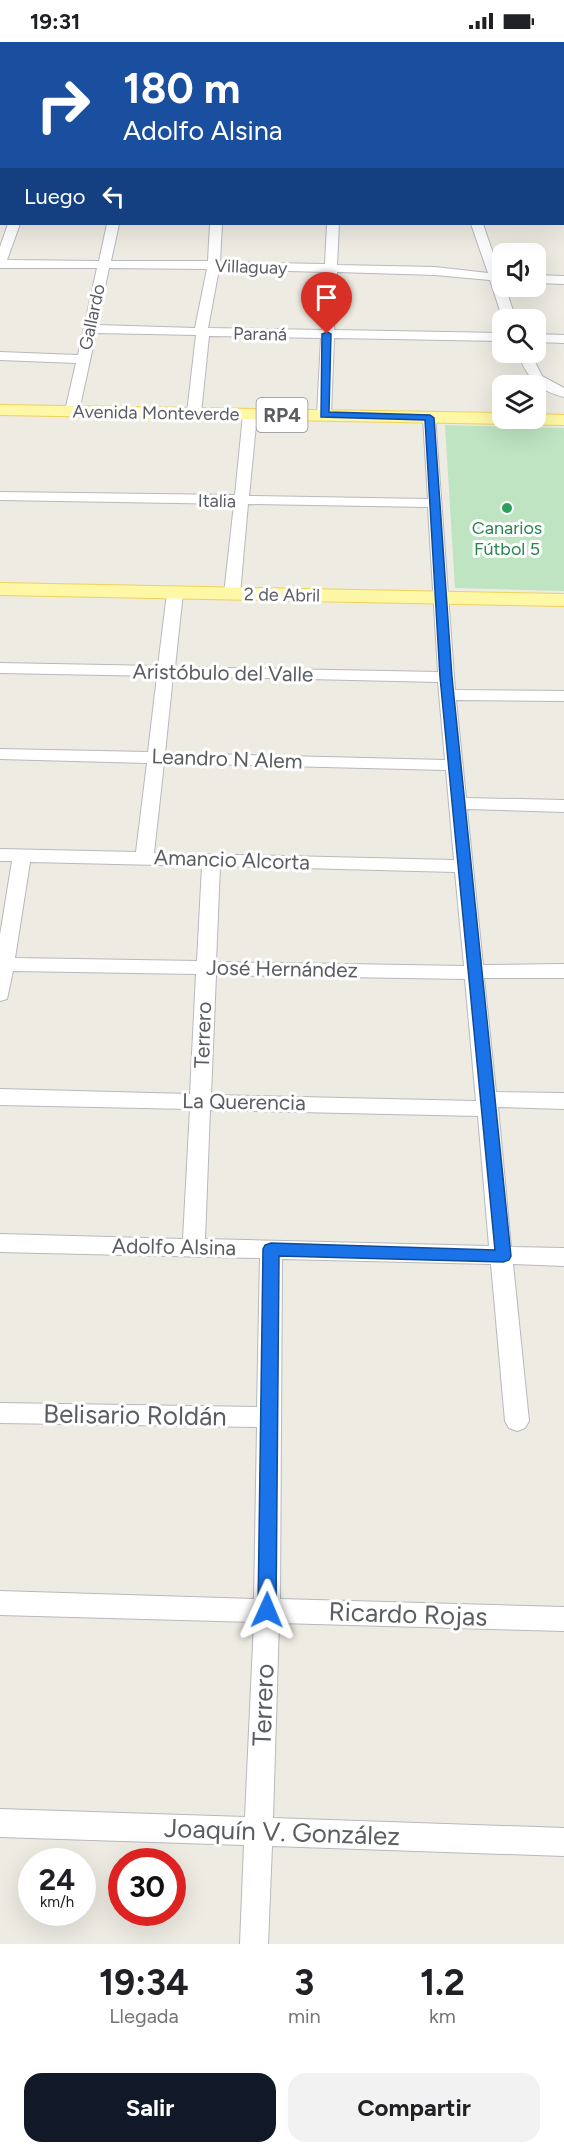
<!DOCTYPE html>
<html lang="es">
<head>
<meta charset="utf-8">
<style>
  body { margin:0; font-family:Figtree,sans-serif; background:#f2f2f2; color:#202124; height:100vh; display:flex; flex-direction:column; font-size:22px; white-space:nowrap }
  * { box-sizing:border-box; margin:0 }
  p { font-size:20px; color:#757577 }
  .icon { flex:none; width:33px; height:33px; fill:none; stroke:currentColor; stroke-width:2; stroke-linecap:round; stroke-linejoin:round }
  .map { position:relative; height:1902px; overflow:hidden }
  .details { display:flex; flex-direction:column; background:#fff; flex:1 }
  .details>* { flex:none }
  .banner { position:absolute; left:0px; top:0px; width:564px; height:183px; box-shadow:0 6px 24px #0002; background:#1a4fa0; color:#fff; overflow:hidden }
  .fabs { position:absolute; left:492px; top:201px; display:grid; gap:12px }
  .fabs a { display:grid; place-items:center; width:54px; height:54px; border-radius:12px; background:#fff; box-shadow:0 6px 24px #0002; font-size:30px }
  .speed { position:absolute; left:18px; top:1806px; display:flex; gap:12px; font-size:30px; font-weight:700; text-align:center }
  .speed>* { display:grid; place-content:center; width:78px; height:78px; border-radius:50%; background:#fff; box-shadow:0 6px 24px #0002; line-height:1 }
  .speed small { font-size:15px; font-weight:400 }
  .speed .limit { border:9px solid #d22; background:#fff; color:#111 }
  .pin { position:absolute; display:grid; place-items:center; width:51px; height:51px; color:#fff; margin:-62px -26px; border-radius:50% 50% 50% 0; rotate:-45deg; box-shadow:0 0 6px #0007 }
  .pin .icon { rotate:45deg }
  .me { position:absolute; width:66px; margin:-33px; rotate:1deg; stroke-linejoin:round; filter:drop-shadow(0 0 4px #0008) }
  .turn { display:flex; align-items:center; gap:21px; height:126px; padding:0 24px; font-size:27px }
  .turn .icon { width:78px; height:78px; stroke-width:2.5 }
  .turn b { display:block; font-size:42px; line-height:51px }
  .then { display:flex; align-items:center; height:57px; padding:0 24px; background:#0003; gap:12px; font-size:22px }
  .eta { display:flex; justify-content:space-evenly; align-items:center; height:102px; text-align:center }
  .eta b { font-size:36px; font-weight:700; line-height:42px }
  .primary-button { display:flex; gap:12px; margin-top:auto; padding:12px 24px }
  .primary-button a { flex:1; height:69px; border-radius:18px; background:#111827; color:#fff; font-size:24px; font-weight:700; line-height:69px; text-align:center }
  .primary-button a+a { background:#f2f2f2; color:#202124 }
  .status { display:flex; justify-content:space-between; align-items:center; height:42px; padding:0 30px; background:#fff; direction:ltr }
  .status svg { height:16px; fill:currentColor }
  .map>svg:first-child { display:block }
</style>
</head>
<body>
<div class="status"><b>19:31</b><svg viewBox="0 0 49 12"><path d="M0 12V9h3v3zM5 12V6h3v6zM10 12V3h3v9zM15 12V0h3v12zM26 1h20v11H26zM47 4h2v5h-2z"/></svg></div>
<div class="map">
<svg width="564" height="1902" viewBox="0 0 564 1902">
  <rect width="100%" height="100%" fill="#edebe2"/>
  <path fill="#bee4c2" d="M445,383L564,386V549L455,546Z"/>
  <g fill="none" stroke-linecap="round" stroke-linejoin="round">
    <g stroke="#b7b9be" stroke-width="2">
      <path id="minor" d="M53,0H63L52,2Z
        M136,0H147L135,2Z
        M225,0H236L224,2Z
        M326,0H345L325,2Z
        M381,0H391V2H381Z
        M549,0H559V2H549Z
        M0,20H2V26H0Z
        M562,27H564V33H562Z
        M562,61H564V67H562Z
        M0,85H2V91H0Z
        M562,93H564V99H562Z
        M0,121H2V127H0Z
        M562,129H564V135H562Z
        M0,167H2V175H0Z
        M562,173H564V181H562Z
        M8,182H20L7,218L99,219L107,182H119L111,219H208L210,182H222L220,220L325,222L327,182H339L337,223L435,225L488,231L471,182H483L500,232H502V244H505L516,278H503L490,238L435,233L337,230L334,288L502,291V299L334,296L331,373L324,377L317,373L321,296L209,294L201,371L194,375L187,371L196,293L96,291L79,369L72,373L65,369L76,321L0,318V310L78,313L97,226H0V205ZM109,226L207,227L195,286L97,283ZM219,227L325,230L322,288L208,286Z
        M536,233L564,234V242L536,241Z
        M536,292L564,293V301L536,300Z
        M517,310H530L542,334L564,346V355C538,349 527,335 517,310Z
        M250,369L257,373L249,454L428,457L423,376L430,372L435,373L455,648L564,649V659L456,658L466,756L564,758V770L467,767L483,923L564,922V936H484L496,1050L564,1051V1067L498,1065L511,1205L564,1206V1224L513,1222L529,1379L525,1386L517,1389L509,1386L505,1379L491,1222L282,1217L280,1557L564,1565V1589L279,1581L273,1776L564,1786V1814L272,1804L268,1902H240L244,1803L0,1795V1767L245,1775L254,1580L0,1573V1549L254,1557L257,1385L0,1381V1361L257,1365L260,1216L0,1210V1192L183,1197L190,1067L0,1063V1047L190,1052L196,932L13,929L7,957L0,959V893L12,819H0V807L136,810L147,721L0,717V707L148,710L157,634L0,631V621L158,624L167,551L175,546L183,551L175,625L438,630L428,465L248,462L240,552L232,557L224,552L234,462L0,458V450L235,453L243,373ZM173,634L438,640L445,718L165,711ZM164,721L446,728L454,818L154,811ZM30,820L202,824L197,919L15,916ZM220,824L455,830L464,924L216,920ZM216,933L465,937L476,1059L211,1053ZM210,1068L478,1074L489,1204L205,1197Z"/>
    </g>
    <g stroke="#efd259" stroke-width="2">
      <path id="major" d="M0,363L502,371V376H536V372L564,373V383L0,373Z
        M0,541L564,552V564L0,553Z"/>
    </g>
    <use href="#minor" fill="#fff" fill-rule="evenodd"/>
    <use href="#major" fill="#fdf7a6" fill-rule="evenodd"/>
  </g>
  <path fill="#1a73e8" stroke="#114b97" stroke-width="1.5" d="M327,290L331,292L329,370L430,373L434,376L452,635L511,1214L509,1218L503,1220L279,1214L276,1568L274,1574L267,1576L261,1574L258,1568L263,1207L265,1203L271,1201L495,1208L440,635L425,378L321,375L322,292Z"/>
  <circle fill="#2e9e5b" stroke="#fff" stroke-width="2" cx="507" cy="466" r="6"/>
  <g text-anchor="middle" stroke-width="6" stroke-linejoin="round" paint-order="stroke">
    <g font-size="18" fill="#5a5d62" stroke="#fff">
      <text transform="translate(251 225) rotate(2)" y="6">Villaguay</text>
      <text transform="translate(92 275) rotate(-78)" y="6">Gallardo</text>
      <text transform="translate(260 292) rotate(1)" y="6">Paraná</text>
      <text transform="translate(156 371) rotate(1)" y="6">Avenida Monteverde</text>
      <text transform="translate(217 459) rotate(1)" y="6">Italia</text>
      <text transform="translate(282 553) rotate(1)" y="6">2 de Abril</text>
    </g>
    <g font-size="18" fill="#27864d" stroke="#fff">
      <text x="507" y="492">Canarios<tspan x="507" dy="21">Fútbol 5</tspan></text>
    </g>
    <rect fill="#fff" stroke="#8c8e91" stroke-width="1.5" x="256.5" y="356" width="51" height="34" rx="4.5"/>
    <g font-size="20" font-weight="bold" fill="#5a5d62">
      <text x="282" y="380">RP4</text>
    </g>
    <g font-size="21" fill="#5a5d62" stroke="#fff">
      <text transform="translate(223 631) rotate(1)" y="7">Aristóbulo del Valle</text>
      <text transform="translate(227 717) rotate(2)" y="7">Leandro N Alem</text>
      <text transform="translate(232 818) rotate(2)" y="7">Amancio Alcorta</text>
      <text transform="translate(282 927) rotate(1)" y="7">José Hernández</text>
      <text transform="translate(203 993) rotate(-88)" y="7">Terrero</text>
      <text transform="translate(244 1060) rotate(1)" y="7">La Querencia</text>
      <text transform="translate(174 1205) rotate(1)" y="7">Adolfo Alsina</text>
    </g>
    <g font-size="26" fill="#5a5d62" stroke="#fff">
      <text transform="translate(135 1373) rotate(1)" y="9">Belisario Roldán</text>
      <text transform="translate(408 1572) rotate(2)" y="9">Ricardo Rojas</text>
      <text transform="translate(263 1663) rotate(-88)" y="9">Terrero</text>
      <text transform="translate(282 1790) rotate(2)" y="9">Joaquín V. González</text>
    </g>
  </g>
</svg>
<div class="fabs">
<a><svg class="icon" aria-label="sound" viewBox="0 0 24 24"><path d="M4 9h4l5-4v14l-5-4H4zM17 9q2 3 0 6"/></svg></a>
<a><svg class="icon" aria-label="search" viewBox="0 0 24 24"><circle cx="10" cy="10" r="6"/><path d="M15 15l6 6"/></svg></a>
<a><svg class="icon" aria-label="layers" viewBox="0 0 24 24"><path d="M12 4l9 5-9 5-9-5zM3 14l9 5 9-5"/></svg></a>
</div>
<div class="speed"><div>24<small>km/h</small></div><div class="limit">30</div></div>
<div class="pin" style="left:327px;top:292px;background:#d93025"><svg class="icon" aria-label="arrive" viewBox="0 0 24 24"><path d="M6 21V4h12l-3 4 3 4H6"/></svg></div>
<svg class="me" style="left:267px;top:1568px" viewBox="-20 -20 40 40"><path d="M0-17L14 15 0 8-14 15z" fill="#1a73e8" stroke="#fff" stroke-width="4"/></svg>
<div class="banner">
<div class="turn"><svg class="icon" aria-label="right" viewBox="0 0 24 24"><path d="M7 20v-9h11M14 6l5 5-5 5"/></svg><div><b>180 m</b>Adolfo Alsina</div></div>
<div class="then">Luego<svg class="icon" aria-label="left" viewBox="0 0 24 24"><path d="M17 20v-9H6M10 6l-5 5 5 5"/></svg></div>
</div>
</div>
<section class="details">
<div class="eta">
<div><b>19:34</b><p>Llegada</p></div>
<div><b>3</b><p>min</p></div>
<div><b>1.2</b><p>km</p></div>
</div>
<div class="primary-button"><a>Salir</a><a>Compartir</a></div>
</section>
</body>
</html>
